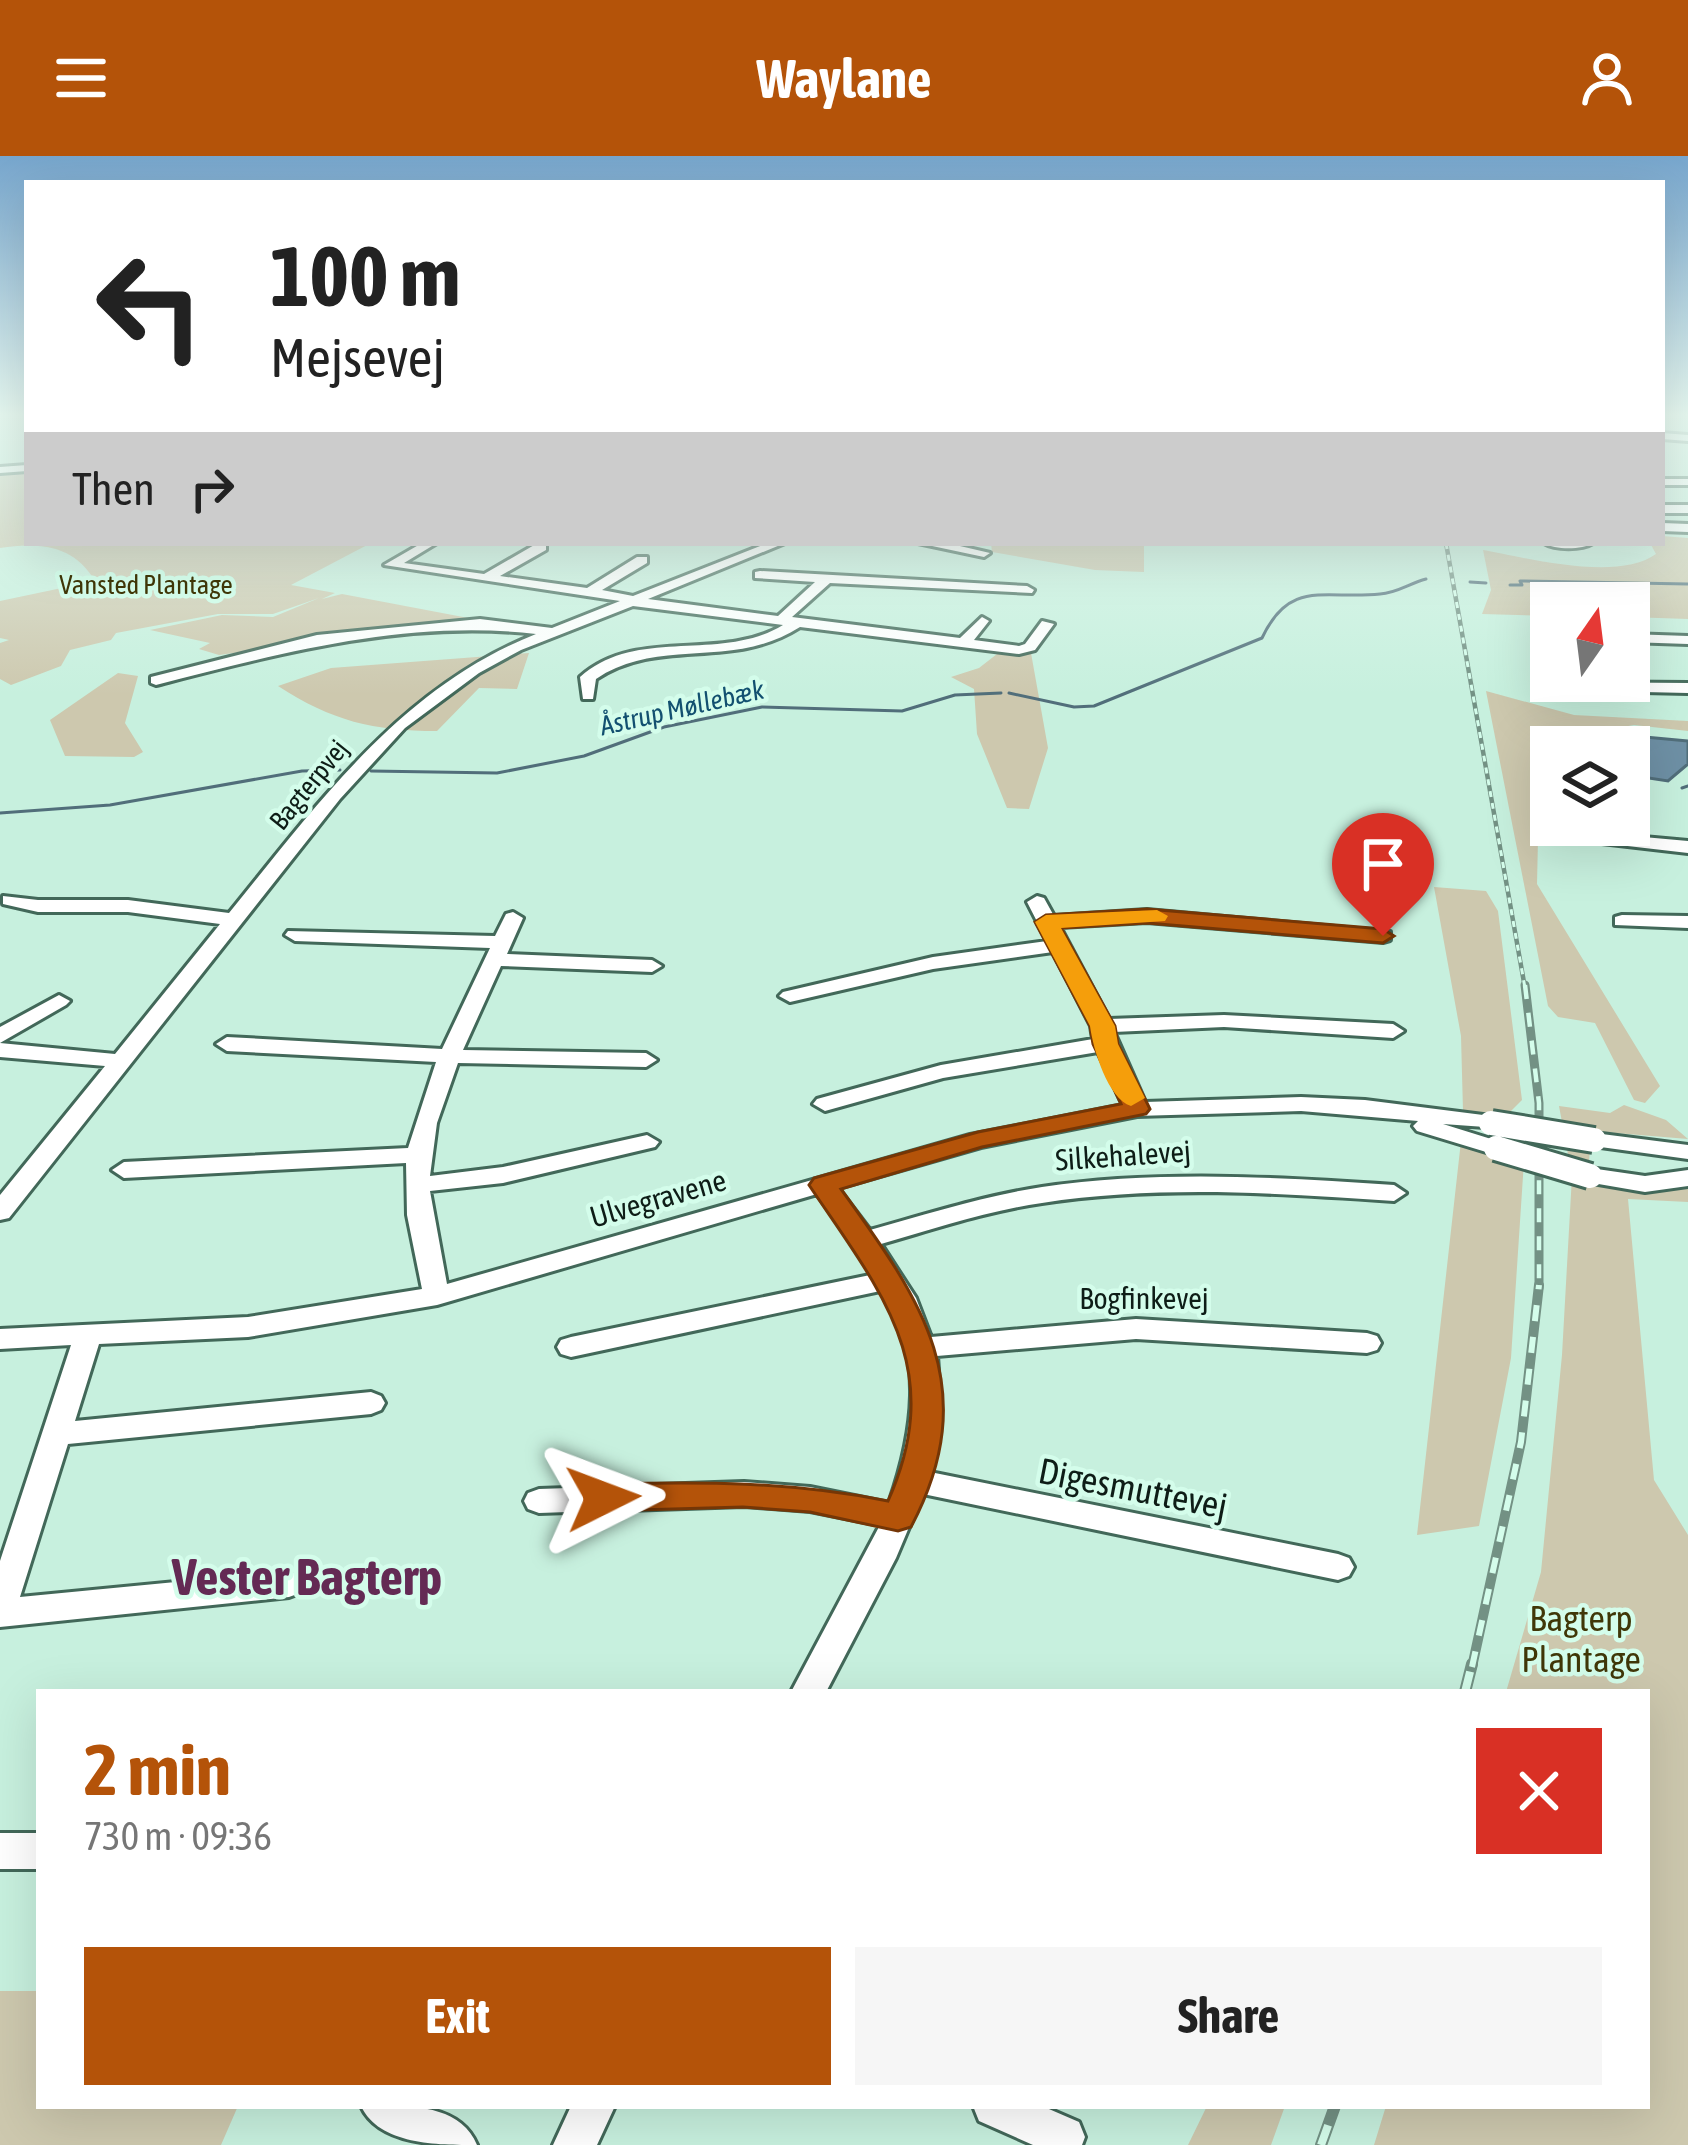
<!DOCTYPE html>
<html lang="en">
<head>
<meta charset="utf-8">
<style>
  body { margin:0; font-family:"Asap Condensed",sans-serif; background:#f6f6f6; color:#222; height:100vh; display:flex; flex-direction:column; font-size:45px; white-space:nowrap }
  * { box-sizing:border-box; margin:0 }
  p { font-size:39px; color:#767676 }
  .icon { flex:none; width:66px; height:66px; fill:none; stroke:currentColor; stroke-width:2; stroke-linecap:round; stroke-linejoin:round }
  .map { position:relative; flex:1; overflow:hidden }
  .drawer { position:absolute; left:36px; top:1533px; width:1614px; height:420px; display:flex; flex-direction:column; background:#fff; border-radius:0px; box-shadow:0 12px 48px #0002 }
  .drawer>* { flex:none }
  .banner { position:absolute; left:24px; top:24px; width:1641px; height:366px; border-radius:0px; box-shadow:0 12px 48px #0002; background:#fff; color:#222; overflow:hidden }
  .needle { width:78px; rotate:14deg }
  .fabs { position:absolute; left:1530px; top:426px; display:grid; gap:24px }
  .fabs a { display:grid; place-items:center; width:120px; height:120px; border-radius:0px; background:#fff; box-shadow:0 12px 48px #0002; font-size:60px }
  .pin { position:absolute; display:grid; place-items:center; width:102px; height:102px; color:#fff; margin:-123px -51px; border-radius:50% 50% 50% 0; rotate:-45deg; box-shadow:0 0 12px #0007 }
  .pin .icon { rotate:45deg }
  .me { position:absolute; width:132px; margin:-66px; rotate:87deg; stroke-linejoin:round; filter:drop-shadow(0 0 9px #0008) }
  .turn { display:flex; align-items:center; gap:42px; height:252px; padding:0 48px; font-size:54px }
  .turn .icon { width:156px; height:156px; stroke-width:2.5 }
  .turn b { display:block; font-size:84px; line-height:102px }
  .then { display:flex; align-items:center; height:114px; padding:0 48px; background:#0003; gap:24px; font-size:45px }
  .round { display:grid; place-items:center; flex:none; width:126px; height:126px; border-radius:0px; background:#f6f6f6 }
  .summary { display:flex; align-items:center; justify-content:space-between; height:204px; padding:0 48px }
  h1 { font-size:72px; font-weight:700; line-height:90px; color:#b45309 }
  .cta { display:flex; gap:24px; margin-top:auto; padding:24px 48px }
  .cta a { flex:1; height:138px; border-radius:0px; background:#b45309; color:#fff; font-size:48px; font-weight:700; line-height:138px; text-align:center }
  .cta a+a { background:#f6f6f6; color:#222 }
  header { display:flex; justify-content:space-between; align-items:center; height:156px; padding:0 48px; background:#b45309; color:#fff; font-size:54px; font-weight:700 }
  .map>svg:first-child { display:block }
</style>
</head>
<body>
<header><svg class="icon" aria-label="menu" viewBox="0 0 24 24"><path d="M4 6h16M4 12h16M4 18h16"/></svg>Waylane<svg class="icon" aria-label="person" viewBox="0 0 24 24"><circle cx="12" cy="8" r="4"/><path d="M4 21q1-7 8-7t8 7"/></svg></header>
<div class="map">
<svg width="1688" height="1989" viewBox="0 0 1688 1989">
  <rect width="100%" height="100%" fill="#c7f0de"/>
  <path fill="#cdc8ae" d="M27,314V387H371L291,429L335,437L322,443L342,438L479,464L219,499L199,493L210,487L150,474L222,459L273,461L319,442L273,458H218L116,477L111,484L70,494L61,510L11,529L0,523V487L9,484L0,482V445L95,425C74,389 39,386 0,392V316Z
    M1662,380L1688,382V463L1629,461V447H1551V460L1482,458L1491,434L1483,394C1528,402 1617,426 1656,398L1650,387H1662Z
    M991,387H1144V416L1095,414L992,396Z
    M529,497L517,533L479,532L437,575C373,575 332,565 278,530L331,512Z
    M1031,497L1048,592L1029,653L1007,652L977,578L974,533L951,521L979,512L997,498Z
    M118,517L138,520L125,567L143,596L134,601L65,600L50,564Z
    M1486,535L1574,559L1688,565V575L1634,569L1550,584L1551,639H1539L1537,728L1660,930L1645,947L1634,944L1595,867L1558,861L1548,850Z
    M1434,731L1486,735L1498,755L1522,944L1504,962L1463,955L1461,880Z
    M1624,949L1666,964L1688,983L1591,975L1588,1023L1688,1027V1046L1628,1043L1654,1324L1688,1379V1989H1374L1386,1950H1647V1536H1506L1541,1416L1562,1199L1572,1020L1559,950L1610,957Z
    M1461,985L1524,1005L1511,1202L1479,1370L1417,1379Z
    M0,1835H39V1950H238L221,1989H0Z
    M1207,1950H1285L1271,1989H1188Z"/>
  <path fill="#6e90a5" stroke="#516e7a" stroke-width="3" d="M1634,580L1688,585V608L1668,625L1629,619V591H1571C1587,578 1614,589 1634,580Z"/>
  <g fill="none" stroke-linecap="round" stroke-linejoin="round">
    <path stroke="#516e7a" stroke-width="3" d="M1470,426L1486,427
      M1510,429H1522L1520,425L1688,428
      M1009,537L1074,551L1094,550L1262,482C1290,422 1326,444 1380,438C1397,437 1410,427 1426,423
      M371,615L497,617L584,600L664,571L762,551L902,555L955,539L1001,537
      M1682,632L1688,630
      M0,657L110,649L302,615L340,614"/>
    <g stroke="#426859" stroke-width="6">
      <path id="minor" d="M1662,277L1688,279V285L1662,283Z
        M27,309V315L0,317V311Z
        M1662,323H1688V329H1662Z
        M1662,349H1688V357H1662Z
        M1662,367L1688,368V376L1662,375Z
        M422,387H437L404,407L484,418L536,388H546V394L500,420L587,432L637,401H647V407L602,434L633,440L768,387H785L648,443L778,460L815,426L755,422V416L760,415L1027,430L1034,434L1032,437L830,427L792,461L960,482L982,461L989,465L974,484L1019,490L1025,488L1042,465L1054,468L1035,494L1019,498L800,471C731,515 660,480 596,523L593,543H583L580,521C637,470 721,507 783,469L633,450L521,494L479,517L405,572L340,643L9,1062L0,1064V1039L105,910L0,901V887L115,898L220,768L128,756H38L3,748V740L38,744H128L229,757C317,649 401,531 536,478C407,463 281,497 156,529L151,527V521L317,479L480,463L552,472L620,445L384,409Z
        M918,387H947L990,397L984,401Z
        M1544,387H1593C1582,394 1555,394 1544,387Z
        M1629,478L1688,480V488L1629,486Z
        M1560,526L1688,527V537L1555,534V528Z
        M1599,677L1688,685V697L1593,686L1590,682Z
        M1037,740L1044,742L1054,760L1147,754L1390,776V784L1383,786L1147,766L1060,771L1109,863L1224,859L1393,868L1404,875L1393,882L1224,871L1114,876L1145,946L1301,941L1365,944L1491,960L1503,967L1499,972L1443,968L1504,987L1508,992L1496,999L1417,975L1413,970L1418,965L1301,955L1137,960L981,991L838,1032L870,1074C927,1058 983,1040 1042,1031C1158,1014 1277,1021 1394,1029L1406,1037L1394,1045C1277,1037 1159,1029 1042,1047C987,1055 934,1073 881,1088L916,1142L931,1181L1136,1163L1367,1177L1377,1180L1381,1187L1377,1194L1367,1197L1136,1183L937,1200L941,1256L930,1316L1338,1398L1349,1402L1354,1411L1349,1420L1338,1424L923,1338L896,1402L826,1536H791L880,1369L810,1355L744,1350L539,1357L528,1353L524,1345L528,1337L539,1333L744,1326L810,1331L889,1347C914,1275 924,1204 885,1134L571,1201L561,1198L557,1191L561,1184L571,1181L875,1118L817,1038L437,1149L248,1181L99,1188L75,1265L371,1236L381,1240L385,1247L381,1254L371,1258L68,1288L20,1441L289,1415L300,1419L305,1428L300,1437L289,1441L0,1471V1405L71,1189L0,1193V1173L248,1161L422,1133L407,1059L406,1007L124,1022L112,1014L124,1006L408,992L436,906L227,895L216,888L227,881L442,893L490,792L295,785L285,779L288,775L495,780L506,758L513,756L523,762L507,798L652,804L662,810L652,816L501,810L463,894L646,897L657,904L646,911L458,907L437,967L430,1020L503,1011L647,979L659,986L655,991L503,1027L430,1035L447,1128L970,979L1123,949L1098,896L943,922L825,955L813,948L817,943L941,909L1093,883L1091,870L1053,796L933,813L790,846L779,840L783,836L933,801L1047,785L1027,746Z
        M1622,759L1688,760V772L1615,769V761Z
        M59,839L70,845L66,849L0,887V871Z
        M1594,977L1688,989V1003L1586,989L1582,984L1586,979Z
        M1590,1012L1645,1020L1688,1014V1030L1645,1036L1581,1025L1578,1020L1581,1015Z
        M0,1677H39V1713H0Z
        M361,1950C401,1950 459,1945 477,1989C438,1989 379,1989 361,1950Z
        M571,1950H615L597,1989H553Z
        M973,1950H1042L1079,1966L1085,1981L1082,1989H1033L979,1965Z"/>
    </g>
    <use href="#minor" fill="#fff" fill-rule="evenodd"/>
    <g stroke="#739184" stroke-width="4.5">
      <path id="rail-far3" d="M1446,387L1525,832"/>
    </g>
    <g stroke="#739184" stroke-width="9">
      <path id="rail-far2" d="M1525,829L1539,947V1132"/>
    </g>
    <g stroke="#739184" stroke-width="10">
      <path id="rail-far1" d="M1472,1511L1521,1286L1539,1129"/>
    </g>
    <g stroke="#739184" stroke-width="12">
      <path id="rail" d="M1465,1536L1472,1508
        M1321,1989L1335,1950"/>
    </g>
    <use href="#rail-far3" stroke="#d4fdeb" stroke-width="3" stroke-dasharray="6" stroke-linecap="butt"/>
    <use href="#rail-far2" stroke="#d4fdeb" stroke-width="4.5" stroke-dasharray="14" stroke-linecap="butt"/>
    <use href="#rail-far1" stroke="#d4fdeb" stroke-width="6" stroke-dasharray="16" stroke-linecap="butt"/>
    <use href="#rail" stroke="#d4fdeb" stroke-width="8" stroke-dasharray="21" stroke-linecap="butt"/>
    <g stroke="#426859" stroke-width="30" stroke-linecap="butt">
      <path id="minor-bridge" d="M1491,967L1594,984
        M1496,992L1590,1020"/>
    </g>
    <use href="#minor-bridge" stroke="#fff" stroke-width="24"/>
  </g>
  <linearGradient id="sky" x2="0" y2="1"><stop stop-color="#77a6cd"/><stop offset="0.48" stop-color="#e6f8f0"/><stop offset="1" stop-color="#e6f8f0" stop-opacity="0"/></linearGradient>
  <rect width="1688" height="539" fill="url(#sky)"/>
  <path fill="#b45309" stroke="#753606" stroke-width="3" d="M1147,753L1383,773L1394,780L1383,787L1147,767L1061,772L1115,870L1118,888L1150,953L1146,958L982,991L841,1033C922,1145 984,1232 911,1371L898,1375L810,1356L743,1351L603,1355L590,1351L585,1342L590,1332L603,1328C703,1326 789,1325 888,1345C948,1211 880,1135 809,1029L814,1022L978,976L1121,948L1093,888L1090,870L1035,766L1046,759Z"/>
  <path fill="#f59e0b" d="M1157,754L1168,760L1165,765L1061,772L1115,870L1118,888L1145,942L1131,950C1108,943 1093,893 1090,870L1035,766L1046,759Z"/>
  <g text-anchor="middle" stroke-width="9" stroke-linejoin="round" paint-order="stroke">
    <g font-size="27" fill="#403708" stroke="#d4fdeb">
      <text x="146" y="438">Vansted Plantage</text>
    </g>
    <g font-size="27" font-style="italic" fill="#125070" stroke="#d4fdeb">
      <text transform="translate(682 552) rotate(-13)" y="9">Åstrup Møllebæk</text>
    </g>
    <g font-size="27" fill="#0e1d17" stroke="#d4fdeb">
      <text transform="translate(309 629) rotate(-51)" y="9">Bagterpvej</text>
    </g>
    <g font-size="30" fill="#0e1d17" stroke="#d4fdeb">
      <text transform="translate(1123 1000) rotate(-4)" y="10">Silkehalevej</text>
      <text transform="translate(658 1043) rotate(-16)" y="10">Ulvegravene</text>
      <text x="1144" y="1153">Bogfinkevej</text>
    </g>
    <g font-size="36" fill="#0e1d17" stroke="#d4fdeb">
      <text transform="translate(1133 1332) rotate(11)" y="13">Digesmuttevej</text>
    </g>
    <g font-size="36" fill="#403708" stroke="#d4fdeb">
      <text x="1581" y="1475">Bagterp<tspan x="1581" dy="41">Plantage</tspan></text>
    </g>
    <g font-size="51" font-weight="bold" fill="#642a54" stroke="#d4fdeb">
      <text x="307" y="1439">Vester Bagterp</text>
    </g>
  </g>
</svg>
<div class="fabs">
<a><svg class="needle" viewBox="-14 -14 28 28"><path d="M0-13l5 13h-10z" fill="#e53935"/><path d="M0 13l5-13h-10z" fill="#767676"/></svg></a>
<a><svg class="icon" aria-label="layers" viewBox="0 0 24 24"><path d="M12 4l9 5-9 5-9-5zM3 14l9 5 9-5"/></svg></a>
</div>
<div class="pin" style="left:1383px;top:780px;background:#d93025"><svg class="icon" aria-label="arrive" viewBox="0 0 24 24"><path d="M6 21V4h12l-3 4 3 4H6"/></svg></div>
<svg class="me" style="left:603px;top:1342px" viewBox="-20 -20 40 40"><path d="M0-17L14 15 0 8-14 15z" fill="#b45309" stroke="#fff" stroke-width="4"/></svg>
<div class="banner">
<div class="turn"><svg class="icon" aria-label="left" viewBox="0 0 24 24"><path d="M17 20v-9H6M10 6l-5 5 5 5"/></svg><div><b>100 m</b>Mejsevej</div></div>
<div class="then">Then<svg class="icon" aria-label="right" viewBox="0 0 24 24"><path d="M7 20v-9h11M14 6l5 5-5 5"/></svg></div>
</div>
<section class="drawer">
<div class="summary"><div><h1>2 min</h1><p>730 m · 09:36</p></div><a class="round" style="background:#d93025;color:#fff"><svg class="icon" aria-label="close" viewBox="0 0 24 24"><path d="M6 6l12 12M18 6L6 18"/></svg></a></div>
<div class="cta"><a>Exit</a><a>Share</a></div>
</section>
</div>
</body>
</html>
